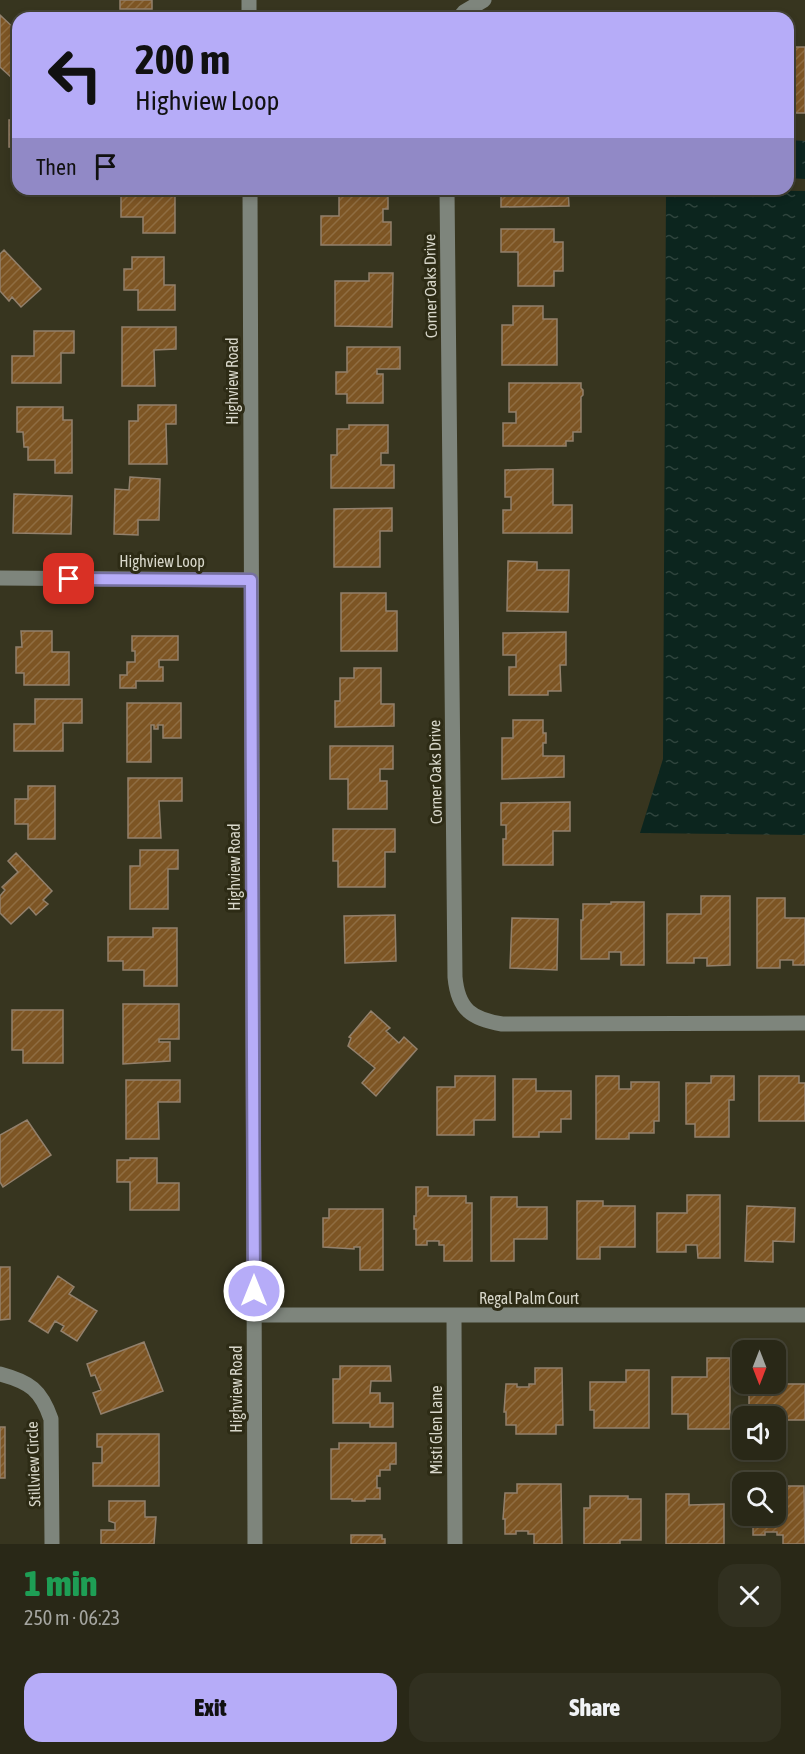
<!DOCTYPE html>
<html lang="en">
<head>
<meta charset="utf-8">
<style>
  body { margin:0; font-family:"Asap Condensed",sans-serif; background:#313020; color:#f1f3f6; height:100vh; display:flex; flex-direction:column; font-size:22px; white-space:nowrap }
  * { box-sizing:border-box; margin:0 }
  p { font-size:20px; color:#a5a6a1 }
  .icon { flex:none; width:33px; height:33px; fill:none; stroke:currentColor; stroke-width:2; stroke-linecap:round; stroke-linejoin:round }
  .map { position:relative; height:1544px; overflow:hidden }
  .sheet { display:flex; flex-direction:column; background:#292817; flex:1 }
  .sheet>* { flex:none }
  .top-card { position:absolute; left:12px; top:12px; width:782px; height:183px; border-radius:18px; box-shadow:0 3px 9px #0003,0 0 0 2px #454436; background:#b6acf8; color:#111; overflow:hidden }
  .needle { width:39px; rotate:180deg }
  .fabs { position:absolute; left:732px; top:1340px; display:grid; gap:12px }
  .fabs a { display:grid; place-items:center; width:54px; height:54px; border-radius:12px; background:#292817; box-shadow:0 3px 9px #0003,0 0 0 2px #454436; font-size:30px }
  .pin { position:absolute; display:grid; place-items:center; width:51px; height:51px; color:#fff; margin:-26px; border-radius:12px; box-shadow:0 3px 9px #0006 }
  .me { position:absolute; width:66px; margin:-33px; rotate:0deg; stroke-linejoin:round; filter:drop-shadow(0 0 4px #0008) }
  .turn { display:flex; align-items:center; gap:21px; height:126px; padding:0 24px; font-size:27px }
  .turn .icon { width:78px; height:78px; stroke-width:2.5 }
  .turn b { display:block; font-size:42px; line-height:51px }
  .then { display:flex; align-items:center; height:57px; padding:0 24px; background:#0003; gap:12px; font-size:22px }
  .round { display:grid; place-items:center; flex:none; width:63px; height:63px; border-radius:18px; background:#313020 }
  .headline { display:flex; align-items:center; justify-content:space-between; height:102px; padding:0 24px }
  h1 { font-size:36px; font-weight:800; line-height:45px; color:#1e9e55 }
  .cta { display:flex; gap:12px; margin-top:auto; padding:12px 24px }
  .cta a { flex:1; height:69px; border-radius:18px; background:#b6acf8; color:#111; font-size:24px; font-weight:800; line-height:69px; text-align:center }
  .cta a+a { background:#313020; color:#f1f3f6 }
  .map>svg:first-child { display:block }
</style>
</head>
<body>
<div class="map">
<svg width="805" height="1544" viewBox="0 0 805 1544">
  <defs>
    <pattern id="water-ripples" width="26" height="14" patternUnits="userSpaceOnUse" patternTransform="scale(1.5)"><rect width="26" height="14" fill="#0c251e"/><path d="M2 4q2-2 4 0t4 0M15 11q2-2 4 0t4 0" fill="none" stroke="#2f443d"/></pattern>
    <pattern id="building-hatch" width="6" height="6" patternUnits="userSpaceOnUse" patternTransform="scale(1.5)"><rect width="6" height="6" fill="#7d5524"/><path d="M-1 1l2-2M0 6l6-6M5 7l2-2" fill="none" stroke="#8f6d42"/></pattern>
  </defs>
  <rect width="100%" height="100%" fill="#37351f"/>
  <path fill="url(#water-ripples)" d="M788,140L805,141V179L788,178Z
    M666,189L805,191V835L640,833L663,759Z"/>
  <path fill="url(#building-hatch)" stroke="#92806c" stroke-width="1.5" d="M120,0H152V9H120Z
    M0,15L18,32V71L12,78L0,67Z
    M790,47H805V113H788V54H790Z
    M9,120H18V147H9Z
    M121,189H175V233H143V217H121Z
    M339,189H388V209H383V222H391V245H321V216H339Z
    M501,189H568L569,206L501,207Z
    M501,229H554V242H563V271H554V286H518V252H501Z
    M4,250L41,289L21,307L12,297L9,301L0,291V254Z
    M132,257H164V285H175V310H138V290H124V269H132Z
    M369,273H393L392,327L335,326V281H369Z
    M513,306H543V319H557V365H502V325H513Z
    M122,327H176V349L154,350L155,386H122Z
    M34,331H74V353H61V383H12V356H34Z
    M347,347H400V369H377V374H383V403H347V394H336V372H347Z
    M509,383H581V388L583,390V395L581,397V432H573V441H566V446H503V423H516V412H509Z
    M138,405H176V424H166L167,464H129V421H138Z
    M17,407H63V420H72V473H55V460H28V447H24L23,432H17Z
    M349,425H388V453H381V465H394V488H331V455H337V429H349Z
    M540,469H553V505H572V533H503V510H511V497H505V470Z
    M130,477L160,479L159,520H138V535L114,534L115,489L129,490Z
    M14,494L72,496L71,534L13,533Z
    M392,508V531H380V567H334V509Z
    M508,561L537,562V570H569L568,612L507,611Z
    M341,593H386V611H397V651H341Z
    M21,631H52V652H69V685H24V673H16V647H22Z
    M566,632V665H560L561,691H548V695H509V667H516V655H503V633Z
    M132,636H178V660H159V667H163V681H136V688H120V675H127V662H135V651H132Z
    M354,668H381V704H394V726L335,727V701H340V678H354Z
    M35,699H82V723H63V751H14V724H35Z
    M127,703H181V738H163V725H158V729H154V725H151V762H127Z
    M513,720H543V733H546V743H543V756H564V777L502,779V738H513Z
    M330,746H393V769H380V781H387V809H348V779H330Z
    M128,778H182V801H159L161,838H128Z
    M28,786H55V839H28V824H15V799H28Z
    M570,802V831H553V865H503V839H506V825H501V803Z
    M333,829H395V852H385V887H338V861H333Z
    M140,850H178V869H168V909H130V866H140Z
    M16,853L52,891L43,900L48,904L36,915L29,907L11,924L0,913V896L5,890L2,887L18,872L8,861Z
    M701,896H730V965L707,966V958H694V963H667V914H701Z
    M757,898H785V918H805V965H793V960H780V968H757Z
    M611,902H644V965H621V952H609V959H581V920H583V904H611Z
    M395,915L396,961L345,963L344,916Z
    M512,918L558,919L557,970L510,968Z
    M153,928H177V986H144V970H123V961H108V937H153Z
    M123,1004H179V1039H159V1042H170V1061L123,1064Z
    M12,1010H63V1063H23V1050H12Z
    M371,1011L390,1028L386,1031L399,1043L404,1037L417,1049L376,1096L362,1083L375,1068L348,1046L351,1038L349,1037Z
    M455,1076H495V1120H474V1135H437V1087H455Z
    M596,1076H619V1089H631V1082H659V1121H654V1133H629V1139H596Z
    M711,1076H734V1100H729V1137H695V1124H686V1083H711Z
    M759,1076H799V1083H805V1121H759Z
    M513,1079H536V1091H571V1119H561V1132H539V1137H513Z
    M126,1080H180V1102H158L159,1139H126Z
    M27,1120L51,1155L3,1187L0,1182V1135Z
    M130,1158H157V1183H179V1210H130V1182H117V1160H130Z
    M416,1187H428V1196H466V1203H472V1261H444V1245H439V1241H427V1245H416V1229H414V1216H416Z
    M687,1195H720V1258H698L697,1245H686V1252H657V1213H687Z
    M491,1197H517V1207H547V1239H514V1261H491Z
    M577,1201H603V1206H635V1247H600V1259H577Z
    M747,1206L795,1208L794,1242L773,1241V1262L745,1261Z
    M329,1209H383V1270H360V1247H354V1249L323,1247V1218H329Z
    M0,1267H10V1319L0,1320Z
    M58,1276L74,1287L69,1294L97,1311L77,1341L61,1331L64,1326L55,1321L48,1333L29,1321Z
    M144,1342L163,1391L101,1414L93,1393L101,1390L95,1375L91,1376L87,1364Z
    M707,1358H730V1429H688V1414H672V1377H707Z
    M340,1366H390L391,1381H371L370,1393H380V1403H393V1427H370V1423H333V1379H340Z
    M535,1368H562L563,1425H556V1434H516V1425H506V1412H504L506,1384H517V1387H529V1384H535Z
    M626,1370H649V1428H594V1410H590V1382H626Z
    M749,1383H772V1390H776V1384H805V1420H776V1416H749Z
    M0,1427H5V1478H0Z
    M97,1434H159V1486H93V1463H102V1447H97Z
    M339,1443H396V1464H390V1470H380V1476H377V1488H380V1499H365V1501H352V1499H331V1449H339Z
    M517,1484H561L562,1544H534V1534H528V1531H516V1534H505V1519H503L505,1493H517Z
    M776,1486H804L805,1544H783V1535H777V1532H765V1535H753V1520H751V1515H776Z
    M666,1494H689V1505L724,1504V1544H666Z
    M590,1496H628V1499H641V1540H620V1544H584V1508H590Z
    M109,1501H145V1517H156L154,1544H101V1530H115V1523L109,1521Z
    M351,1535H382V1539H385V1544H351Z"/>
  <g fill="none" stroke-linecap="round" stroke-linejoin="round">
    <path stroke="#7e857c" stroke-width="15" d="M249,0V18
      M459,18L464,12L484,0
      M250,189L255,1544
      M447,189L455,977C458,1010 472,1019 502,1024L805,1023
      M0,578L251,580
      M254,1315H805
      M454,1316L455,1544
      M0,1374C30,1382 41,1390 51,1419L52,1544"/>
  </g>
  <g fill="none" stroke-linecap="round" stroke-linejoin="round">
    <g stroke="#7670a1" stroke-width="15">
      <path id="route" d="M69,579L251,580L254,1291"/>
    </g>
    <use href="#route" stroke="#b6acf8" stroke-width="10"/>
  </g>
  <g text-anchor="middle" stroke-width="6" stroke-linejoin="round" paint-order="stroke">
    <g font-size="16" fill="#d8d7ca" stroke="#2d2b15">
      <text transform="translate(430 286) rotate(-91)" y="6">Corner Oaks Drive</text>
      <text transform="translate(232 381) rotate(-90)" y="6">Highview Road</text>
      <text x="162" y="567">Highview Loop</text>
      <text transform="translate(435 772) rotate(-91)" y="6">Corner Oaks Drive</text>
      <text transform="translate(234 867) rotate(-90)" y="6">Highview Road</text>
      <text x="529" y="1304">Regal Palm Court</text>
      <text transform="translate(236 1389) rotate(-90)" y="6">Highview Road</text>
      <text transform="translate(436 1430) rotate(-90)" y="6">Misti Glen Lane</text>
      <text transform="translate(33 1464) rotate(-92)" y="6">Stillview Circle</text>
    </g>
  </g>
</svg>
<div class="fabs">
<a><svg class="needle" viewBox="-14 -14 28 28"><path d="M0-13l5 13h-10z" fill="#e53935"/><path d="M0 13l5-13h-10z" fill="#a5a6a1"/></svg></a>
<a><svg class="icon" aria-label="sound" viewBox="0 0 24 24"><path d="M4 9h4l5-4v14l-5-4H4zM17 9q2 3 0 6"/></svg></a>
<a><svg class="icon" aria-label="search" viewBox="0 0 24 24"><circle cx="10" cy="10" r="6"/><path d="M15 15l6 6"/></svg></a>
</div>
<div class="pin" style="left:69px;top:579px;background:#d93025"><svg class="icon" aria-label="arrive" viewBox="0 0 24 24"><path d="M6 21V4h12l-3 4 3 4H6"/></svg></div>
<svg class="me" style="left:254px;top:1291px" viewBox="-20 -20 40 40"><circle r="17" fill="#b6acf8" stroke="#fff" stroke-width="3"/><path d="M0-11L8 9 0 5-8 9z" fill="#fff"/></svg>
<div class="top-card">
<div class="turn"><svg class="icon" aria-label="left" viewBox="0 0 24 24"><path d="M17 20v-9H6M10 6l-5 5 5 5"/></svg><div><b>200 m</b>Highview Loop</div></div>
<div class="then">Then<svg class="icon" aria-label="arrive" viewBox="0 0 24 24"><path d="M6 21V4h12l-3 4 3 4H6"/></svg></div>
</div>
</div>
<section class="sheet">
<div class="headline"><div><h1>1 min</h1><p>250 m · 06:23</p></div><a class="round"><svg class="icon" aria-label="close" viewBox="0 0 24 24"><path d="M6 6l12 12M18 6L6 18"/></svg></a></div>
<div class="cta"><a>Exit</a><a>Share</a></div>
</section>
</body>
</html>
